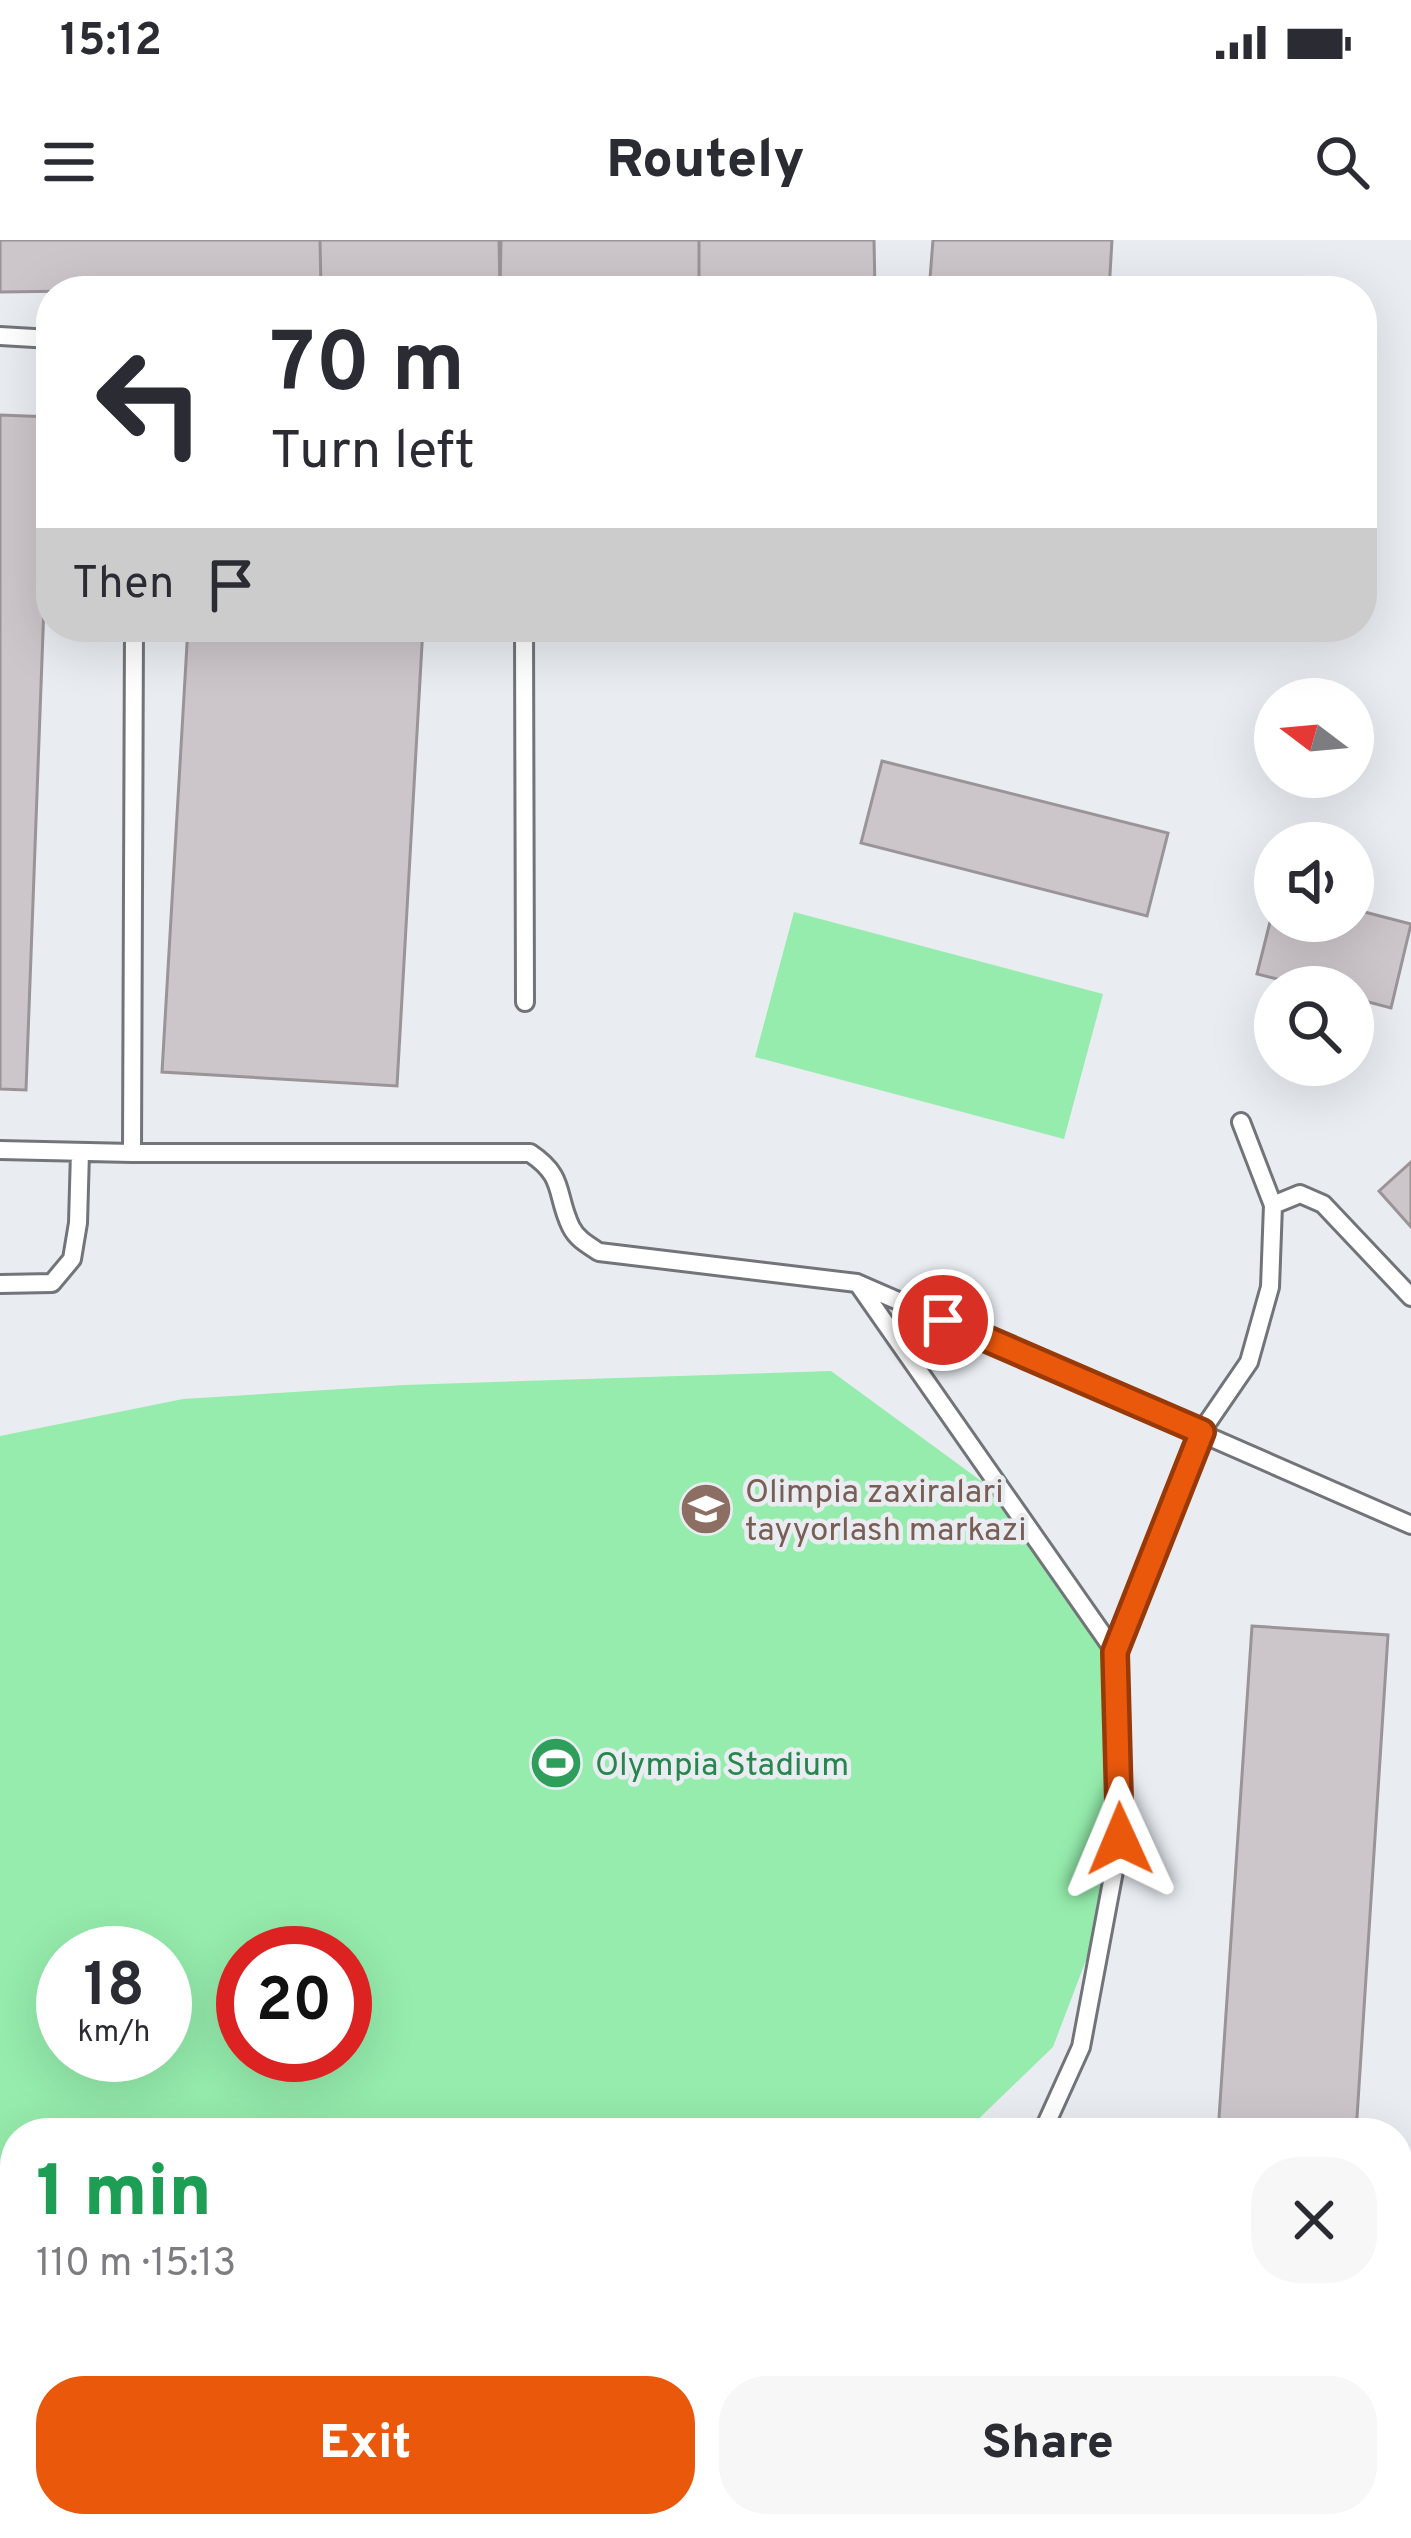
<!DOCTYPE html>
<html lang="en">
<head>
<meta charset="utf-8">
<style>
  body { margin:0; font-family:Overpass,sans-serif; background:#f7f7f7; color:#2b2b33; height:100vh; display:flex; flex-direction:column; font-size:45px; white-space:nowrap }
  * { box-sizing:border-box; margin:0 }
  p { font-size:39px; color:#7c7c81 }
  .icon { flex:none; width:66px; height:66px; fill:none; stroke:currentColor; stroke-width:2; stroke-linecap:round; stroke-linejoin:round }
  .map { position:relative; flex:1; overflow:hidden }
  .details { position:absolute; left:0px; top:1878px; width:1413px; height:420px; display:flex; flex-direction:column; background:#fff; border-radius:48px 48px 0 0; box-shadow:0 12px 48px #0002 }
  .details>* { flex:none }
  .guide { position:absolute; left:36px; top:36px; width:1341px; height:366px; border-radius:48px; box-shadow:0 12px 48px #0002; background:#fff; color:#2b2b33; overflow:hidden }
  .needle { width:78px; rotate:286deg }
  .buttons { position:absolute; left:1254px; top:438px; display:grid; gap:24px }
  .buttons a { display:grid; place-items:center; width:120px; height:120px; border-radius:50%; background:#fff; box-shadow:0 12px 48px #0002; font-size:60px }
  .speed { position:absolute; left:36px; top:1686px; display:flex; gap:24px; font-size:60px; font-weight:700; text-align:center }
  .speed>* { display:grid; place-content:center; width:156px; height:156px; border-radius:50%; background:#fff; box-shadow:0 12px 48px #0002; line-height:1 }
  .speed small { font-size:30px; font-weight:400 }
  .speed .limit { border:18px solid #d22; background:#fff; color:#111 }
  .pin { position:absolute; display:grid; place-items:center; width:102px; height:102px; color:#fff; margin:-51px; border:6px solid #fff; border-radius:50%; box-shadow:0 3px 12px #0007 }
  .me { position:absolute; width:132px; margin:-66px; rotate:359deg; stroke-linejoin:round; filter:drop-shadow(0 0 9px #0008) }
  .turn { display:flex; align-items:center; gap:42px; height:252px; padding:0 36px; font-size:54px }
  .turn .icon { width:156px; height:156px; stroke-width:2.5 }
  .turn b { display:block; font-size:84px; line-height:102px }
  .then { display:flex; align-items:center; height:114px; padding:0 36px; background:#0003; gap:24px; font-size:45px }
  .round { display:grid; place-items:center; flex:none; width:126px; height:126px; border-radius:48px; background:#f7f7f7 }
  .head { display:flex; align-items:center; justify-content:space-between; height:204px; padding:0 36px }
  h1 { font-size:72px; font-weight:800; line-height:90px; color:#1e9e55 }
  .button { display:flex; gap:24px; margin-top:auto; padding:24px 36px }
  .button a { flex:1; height:138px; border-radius:48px; background:#ea580c; color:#fff; font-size:48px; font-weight:800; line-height:138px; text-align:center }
  .button a+a { background:#f7f7f7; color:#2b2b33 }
  .status { display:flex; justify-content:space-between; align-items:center; height:84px; padding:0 60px; background:#fff; direction:ltr }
  .status svg { height:33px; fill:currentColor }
  header { display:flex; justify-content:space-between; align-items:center; height:156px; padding:0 36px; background:#fff; font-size:54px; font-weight:800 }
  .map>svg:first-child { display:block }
</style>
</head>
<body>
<div class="status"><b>15:12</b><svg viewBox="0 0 49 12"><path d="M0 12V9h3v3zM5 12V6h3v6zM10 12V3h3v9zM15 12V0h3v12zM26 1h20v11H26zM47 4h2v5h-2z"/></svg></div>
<header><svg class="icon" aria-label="menu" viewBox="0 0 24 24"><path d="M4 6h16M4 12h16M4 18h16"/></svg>Routely<svg class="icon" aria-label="search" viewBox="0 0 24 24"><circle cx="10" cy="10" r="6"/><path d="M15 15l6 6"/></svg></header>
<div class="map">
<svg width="1411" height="2298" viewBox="0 0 1411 2298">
  <rect width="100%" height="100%" fill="#e9edf2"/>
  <path fill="#95ecac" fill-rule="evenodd" d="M794,672L1103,754L1064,899L755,817Z
    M831,1131L1014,1265L1107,1411L1118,1636L1053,1807L964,1893H15V2008L0,2000V1196L183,1159L404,1145ZM63,1713H165V1815H63ZM243,1713H345V1815H243Z"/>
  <path fill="#ccc5c9" stroke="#9a9497" stroke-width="3" d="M0,0H320L321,48L0,52Z
    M320,0H501L500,51H321Z
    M499,0H699V51H500Z
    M699,0H874L875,51H699Z
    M933,0H1112L1109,51H929Z
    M0,175L51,177L26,850L0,849Z
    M188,387H423L397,846L162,832Z
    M882,521L1168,593L1147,676L861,603Z
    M1275,662V681H1353V669L1411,684L1391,768L1353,758V747H1309L1257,734Z
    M1411,922V987L1379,951Z
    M1252,1386L1388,1395L1356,1893H1218Z
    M1411,2098V2298H1357L1364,2283H1398V2128Z
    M770,2283H823L851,2298H762Z
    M946,2283H1006L961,2298H951Z
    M1088,2283H1246L1251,2298H1093Z"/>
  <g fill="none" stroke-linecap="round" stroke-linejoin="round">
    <g stroke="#717479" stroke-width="22">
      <path id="service" d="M0,96L51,99
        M524,387L525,762
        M0,910L132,913H530C566,937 555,954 571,987C577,999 588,1005 599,1012L857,1043L1411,1285
        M132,913L134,387
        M1273,965L1300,954L1323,964L1411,1057
        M0,1044L52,1043L72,1019L78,983L80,912
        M858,1044L1115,1412
        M1042,1893L1081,1807L1120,1599L1115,1412L1201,1192L1249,1122L1270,1047L1273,965L1241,882
        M1398,2015L1411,2020
        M378,2283L414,2298"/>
    </g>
    <g stroke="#717479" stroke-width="60">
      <path id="primary" d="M0,2226L15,2240
        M75,2283L96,2298"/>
    </g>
    <path stroke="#aeb1b5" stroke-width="8" stroke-dasharray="12 6" stroke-linecap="butt" d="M0,2127L15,2143
      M241,2283L270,2298"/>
    <use href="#service" stroke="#fff" stroke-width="16"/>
    <use href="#primary" stroke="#fff" stroke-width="54"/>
  </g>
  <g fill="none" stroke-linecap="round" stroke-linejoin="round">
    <g stroke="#983908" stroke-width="30">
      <path id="route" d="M943,1080L1202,1192L1115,1412L1120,1599"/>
    </g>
    <use href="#route" stroke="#ea580c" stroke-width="21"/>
  </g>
  <defs>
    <g id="university-disc" transform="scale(2.7)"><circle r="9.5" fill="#8d6e63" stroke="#e9edf2"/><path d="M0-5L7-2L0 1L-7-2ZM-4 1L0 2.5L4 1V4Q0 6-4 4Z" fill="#fff"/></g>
    <g id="stadium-disc" transform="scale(2.7)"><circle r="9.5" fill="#2e9e5b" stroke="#e9edf2"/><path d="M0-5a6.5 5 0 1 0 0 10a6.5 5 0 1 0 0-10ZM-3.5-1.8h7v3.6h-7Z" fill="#fff"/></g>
  </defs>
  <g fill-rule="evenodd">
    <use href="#university-disc" x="706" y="1269"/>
    <use href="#stadium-disc" x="556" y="1523"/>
  </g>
  <g text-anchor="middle" stroke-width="9" stroke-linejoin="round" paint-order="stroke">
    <g font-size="33" fill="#785e54" stroke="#e9edf2" text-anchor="start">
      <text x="745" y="1262">Olimpia zaxiralari<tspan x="745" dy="38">tayyorlash markazi</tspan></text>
    </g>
    <g font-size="33" fill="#27864d" stroke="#e9edf2" text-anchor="start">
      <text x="595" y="1535">Olympia Stadium</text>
    </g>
  </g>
</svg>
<div class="buttons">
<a><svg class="needle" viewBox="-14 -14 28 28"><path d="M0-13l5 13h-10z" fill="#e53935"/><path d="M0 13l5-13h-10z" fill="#7c7c81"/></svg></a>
<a><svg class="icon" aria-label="sound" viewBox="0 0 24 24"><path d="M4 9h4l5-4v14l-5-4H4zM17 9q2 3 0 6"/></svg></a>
<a><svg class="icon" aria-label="search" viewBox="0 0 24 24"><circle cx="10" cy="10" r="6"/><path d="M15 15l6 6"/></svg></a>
</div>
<div class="speed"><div>18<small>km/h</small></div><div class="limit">20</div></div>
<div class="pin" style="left:943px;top:1080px;background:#d93025"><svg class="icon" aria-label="arrive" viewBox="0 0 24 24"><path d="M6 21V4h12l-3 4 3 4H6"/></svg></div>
<svg class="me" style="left:1120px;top:1599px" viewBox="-20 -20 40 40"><path d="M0-17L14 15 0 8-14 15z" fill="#ea580c" stroke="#fff" stroke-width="4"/></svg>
<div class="guide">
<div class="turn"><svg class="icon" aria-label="left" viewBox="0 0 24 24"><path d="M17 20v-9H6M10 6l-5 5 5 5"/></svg><div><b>70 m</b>Turn left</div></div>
<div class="then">Then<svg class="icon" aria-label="arrive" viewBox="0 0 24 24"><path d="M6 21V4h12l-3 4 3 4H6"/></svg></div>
</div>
<section class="details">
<div class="head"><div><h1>1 min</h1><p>110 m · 15:13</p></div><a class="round"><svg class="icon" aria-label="close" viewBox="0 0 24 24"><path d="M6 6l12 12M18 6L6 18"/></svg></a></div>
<div class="button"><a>Exit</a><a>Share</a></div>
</section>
</div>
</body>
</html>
